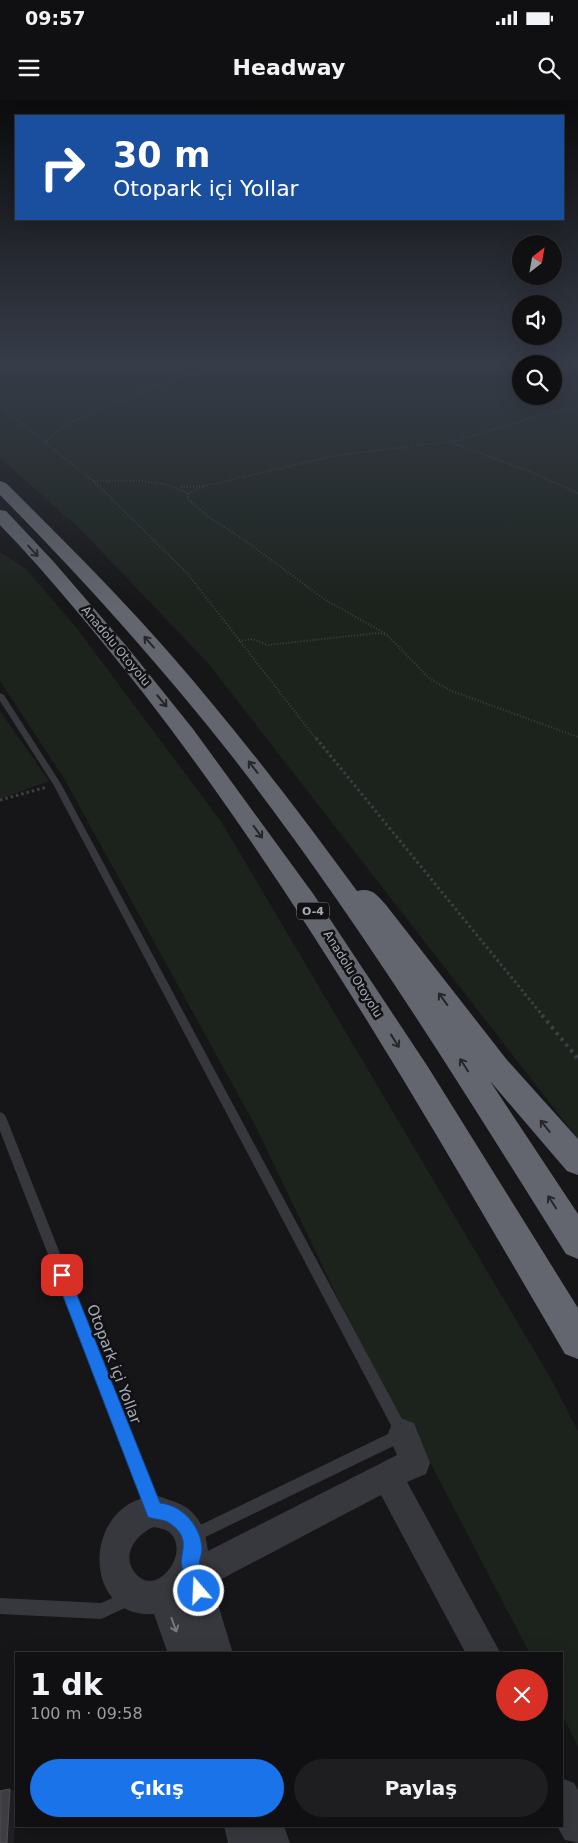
<!DOCTYPE html>
<html lang="tr">
<head>
<meta charset="utf-8">
<style>
  body { margin:0; font-family:"DejaVu Sans",sans-serif; background:#1e1e20; color:#f1f3f6; height:100vh; display:flex; flex-direction:column; font-size:19px; white-space:nowrap }
  * { box-sizing:border-box; margin:0 }
  p { font-size:16px; color:#9c9d9f }
  .icon { flex:none; width:28px; height:28px; fill:none; stroke:currentColor; stroke-width:2; stroke-linecap:round; stroke-linejoin:round }
  .map { position:relative; flex:1; overflow:hidden }
  .side { position:absolute; left:15px; top:1552px; width:548px; height:175px; display:flex; flex-direction:column; background:#101012; border-radius:0px; box-shadow:0 5px 20px #0002,0 0 0 1px #303032 }
  .side>* { flex:none }
  .top-card { position:absolute; left:15px; top:15px; width:549px; height:105px; border-radius:0px; box-shadow:0 5px 20px #0002,0 0 0 1px #303032; background:#1a4fa0; color:#fff; overflow:hidden }
  .needle { width:32px; rotate:31deg }
  .buttons { position:absolute; left:512px; top:135px; display:grid; gap:10px }
  .buttons a { display:grid; place-items:center; width:50px; height:50px; border-radius:50%; background:#101012; box-shadow:0 5px 20px #0002,0 0 0 1px #303032; font-size:25px }
  .pin { position:absolute; display:grid; place-items:center; width:42px; height:42px; color:#fff; margin:-21px; border-radius:10px; box-shadow:0 2px 8px #0006 }
  .me { position:absolute; width:55px; margin:-28px; rotate:341deg; stroke-linejoin:round; filter:drop-shadow(0 0 4px #0008) }
  .turn { display:flex; align-items:center; gap:18px; height:105px; padding:0 15px; font-size:22px }
  .turn .icon { width:65px; height:65px; stroke-width:2.5 }
  .turn b { display:block; font-size:35px; line-height:42px }
  .round { display:grid; place-items:center; flex:none; width:52px; height:52px; border-radius:26px; background:#1e1e20 }
  .overview { display:flex; align-items:center; justify-content:space-between; height:85px; padding:0 15px }
  h1 { font-size:30px; font-weight:700; line-height:38px }
  .primary-button { display:flex; gap:10px; margin-top:auto; padding:10px 15px }
  .primary-button a { flex:1; height:58px; border-radius:30px; background:#1a73e8; color:#fff; font-size:20px; font-weight:700; line-height:58px; text-align:center }
  .primary-button a+a { background:#1e1e20; color:#f1f3f6 }
  .status { display:flex; justify-content:space-between; align-items:center; height:35px; padding:0 25px; background:#101012; direction:ltr }
  .status svg { height:14px; fill:currentColor }
  header { display:flex; justify-content:space-between; align-items:center; height:65px; padding:0 15px; background:#101012; font-size:22px; font-weight:700 }
  .map>svg:first-child { display:block }
</style>
</head>
<body>
<div class="status"><b>09:57</b><svg viewBox="0 0 49 12"><path d="M0 12V9h3v3zM5 12V6h3v6zM10 12V3h3v9zM15 12V0h3v12zM26 1h20v11H26zM47 4h2v5h-2z"/></svg></div>
<header><svg class="icon" aria-label="menu" viewBox="0 0 24 24"><path d="M4 6h16M4 12h16M4 18h16"/></svg>Headway<svg class="icon" aria-label="search" viewBox="0 0 24 24"><circle cx="10" cy="10" r="6"/><path d="M15 15l6 6"/></svg></header>
<div class="map">
<svg width="578" height="1743" viewBox="0 0 578 1743">
  <rect width="100%" height="100%" fill="#161618"/>
  <path fill="#1c231d" fill-rule="evenodd" d="M0,263H578V1039L208,563L80,429L0,358ZM521,264H554V296H521Z
    M0,452L26,469L76,527L222,723L551,1279L578,1331V1646L561,1613V1554H530L432,1366L381,1288L256,1027L65,680L0,581Z
    M0,611L49,681L0,699Z"/>
  <g fill="none" stroke-linecap="round" stroke-linejoin="round">
    <path stroke="#3d3f44" stroke-width="2" stroke-dasharray="1 2" stroke-linecap="butt" d="M0,305L100,387L187,473L317,640
      M46,341L68,323L174,279L199,274L221,263
      M449,342L531,372L578,393
      M94,381C125,381 160,377 188,394V399L207,416L243,439L324,499L386,534
      M204,386L338,355L456,341L531,318L578,307
      M181,387L204,386L188,394
      M239,541L252,539L268,545L378,533L387,535L429,578L449,590L578,637"/>
    <path stroke="#3d3f44" stroke-width="3" stroke-dasharray="2.5 3" stroke-linecap="butt" d="M316,638L543,916
      M0,700L47,687"/>
    <path stroke="#3d3f44" stroke-width="4" stroke-dasharray="3 4.5" stroke-linecap="butt" d="M542,915L578,959"/>
    <path fill="#37383d" fill-rule="evenodd" d="M0,593L4,595L61,684L410,1334L408,1339L191,1444L186,1442L184,1437L186,1432L394,1331L53,684L0,601Z
      M0,1012L4,1014L6,1017L161,1409L159,1414L154,1416L149,1414L147,1409L0,1031Z
      M131,1490L136,1493L139,1498L136,1503L101,1519L0,1514V1498L101,1503Z"/>
    <path fill="#37383d" fill-rule="evenodd" d="M403,1319L414,1323L430,1363L426,1374L407,1382L501,1554H466L381,1395L212,1484L233,1554H168L154,1514C82,1519 81,1405 153,1396C159,1395 168,1400 175,1402C198,1410 205,1428 208,1451L397,1355L388,1334L392,1323ZM154,1427C158,1428 165,1429 169,1432C193,1452 154,1503 133,1470C122,1453 138,1433 154,1427ZM183,1501H184L189,1519Z
      M561,1678L574,1683L578,1690V1743L565,1740L557,1726H561Z
      M224,1726H284L290,1743H228Z"/>
    <path fill="#63666e" fill-rule="evenodd" d="M0,381L6,383C62,439 119,495 171,555C237,631 298,710 357,791C372,787 377,795 386,805L507,960L578,1039V1075L567,1071L490,981L578,1114V1159L566,1154C460,985 354,813 231,655C159,564 82,478 0,395Z
      M0,410L6,411L53,461L128,548L193,629L314,795L428,967L578,1208V1259L565,1254C433,1029 304,801 144,594C98,536 51,478 0,425Z"/>
  </g>
  <path fill="#212124" d="M10,1689L16,1692L14,1743H7Z"/>
  <path fill="#3f3f44" stroke="#4f5156" d="M10,1689L7,1743H0V1691Z"/>
  <defs><path id="oneway-shaft" d="M-6 0H5M1.5-3L5.5 0L1.5 3" fill="none" stroke-width="1.6" stroke-linecap="round" stroke-linejoin="round" transform="scale(1.25)"/></defs>
  <g stroke="#26262a">
    <use href="#oneway-shaft" transform="translate(33 451) rotate(48)"/>
    <use href="#oneway-shaft" transform="translate(149 542) rotate(-131)"/>
    <use href="#oneway-shaft" transform="translate(162 601) rotate(50)"/>
    <use href="#oneway-shaft" transform="translate(253 667) rotate(-128)"/>
    <use href="#oneway-shaft" transform="translate(258 732) rotate(54)"/>
    <use href="#oneway-shaft" transform="translate(443 899) rotate(-126)"/>
    <use href="#oneway-shaft" transform="translate(395 941) rotate(58)"/>
    <use href="#oneway-shaft" transform="translate(464 965) rotate(-123)"/>
    <use href="#oneway-shaft" transform="translate(545 1026) rotate(-129)"/>
    <use href="#oneway-shaft" transform="translate(552 1102) rotate(-123)"/>
  </g>
  <use stroke="#757881" href="#oneway-shaft" transform="translate(174 1525) rotate(70)"/>
  <linearGradient id="sky" x2="0" y2="1"><stop stop-color="#0c0c0d"/><stop offset="0.52" stop-color="#363c48"/><stop offset="1" stop-color="#363c48" stop-opacity="0"/></linearGradient>
  <rect width="578" height="507" fill="url(#sky)"/>
  <path fill="#1a73e8" stroke="#114b97" d="M62,1168L67,1170L69,1175L160,1403C182,1405 201,1426 202,1449C202,1454 199,1460 199,1465C199,1473 205,1483 208,1491L205,1497L199,1500L193,1497C189,1488 185,1477 182,1467C179,1451 192,1440 171,1424C165,1419 156,1420 148,1417L55,1175L57,1170Z"/>
  <g text-anchor="middle" stroke-width="5" stroke-linejoin="round" paint-order="stroke">
    <rect fill="#111113" stroke="#7b7e86" stroke-width="1" x="297" y="802.5" width="32" height="17" rx="4"/>
    <g font-size="11" font-weight="bold" fill="#a8adb8">
      <text x="313" y="815">O-4</text>
    </g>
    <g font-size="12" fill="#a8adb8" stroke="#111113">
      <text transform="translate(116 546) rotate(50)" y="4">Anadolu Otoyolu</text>
      <text transform="translate(353 874) rotate(58)" y="4">Anadolu Otoyolu</text>
    </g>
    <g font-size="15" fill="#a8adb8" stroke="#111113">
      <text transform="translate(114 1264) rotate(69)" y="5">Otopark içi Yollar</text>
    </g>
  </g>
</svg>
<div class="buttons">
<a><svg class="needle" viewBox="-14 -14 28 28"><path d="M0-13l5 13h-10z" fill="#e53935"/><path d="M0 13l5-13h-10z" fill="#9c9d9f"/></svg></a>
<a><svg class="icon" aria-label="sound" viewBox="0 0 24 24"><path d="M4 9h4l5-4v14l-5-4H4zM17 9q2 3 0 6"/></svg></a>
<a><svg class="icon" aria-label="search" viewBox="0 0 24 24"><circle cx="10" cy="10" r="6"/><path d="M15 15l6 6"/></svg></a>
</div>
<div class="pin" style="left:62px;top:1175px;background:#d93025"><svg class="icon" aria-label="arrive" viewBox="0 0 24 24"><path d="M6 21V4h12l-3 4 3 4H6"/></svg></div>
<svg class="me" style="left:199px;top:1491px" viewBox="-20 -20 40 40"><circle r="17" fill="#1a73e8" stroke="#fff" stroke-width="3"/><path d="M0-11L8 9 0 5-8 9z" fill="#fff"/></svg>
<div class="top-card">
<div class="turn"><svg class="icon" aria-label="right" viewBox="0 0 24 24"><path d="M7 20v-9h11M14 6l5 5-5 5"/></svg><div><b>30 m</b>Otopark içi Yollar</div></div>
</div>
<section class="side">
<div class="overview"><div><h1>1 dk</h1><p>100 m · 09:58</p></div><a class="round" style="background:#d93025;color:#fff"><svg class="icon" aria-label="close" viewBox="0 0 24 24"><path d="M6 6l12 12M18 6L6 18"/></svg></a></div>
<div class="primary-button"><a>Çıkış</a><a>Paylaş</a></div>
</section>
</div>
</body>
</html>
